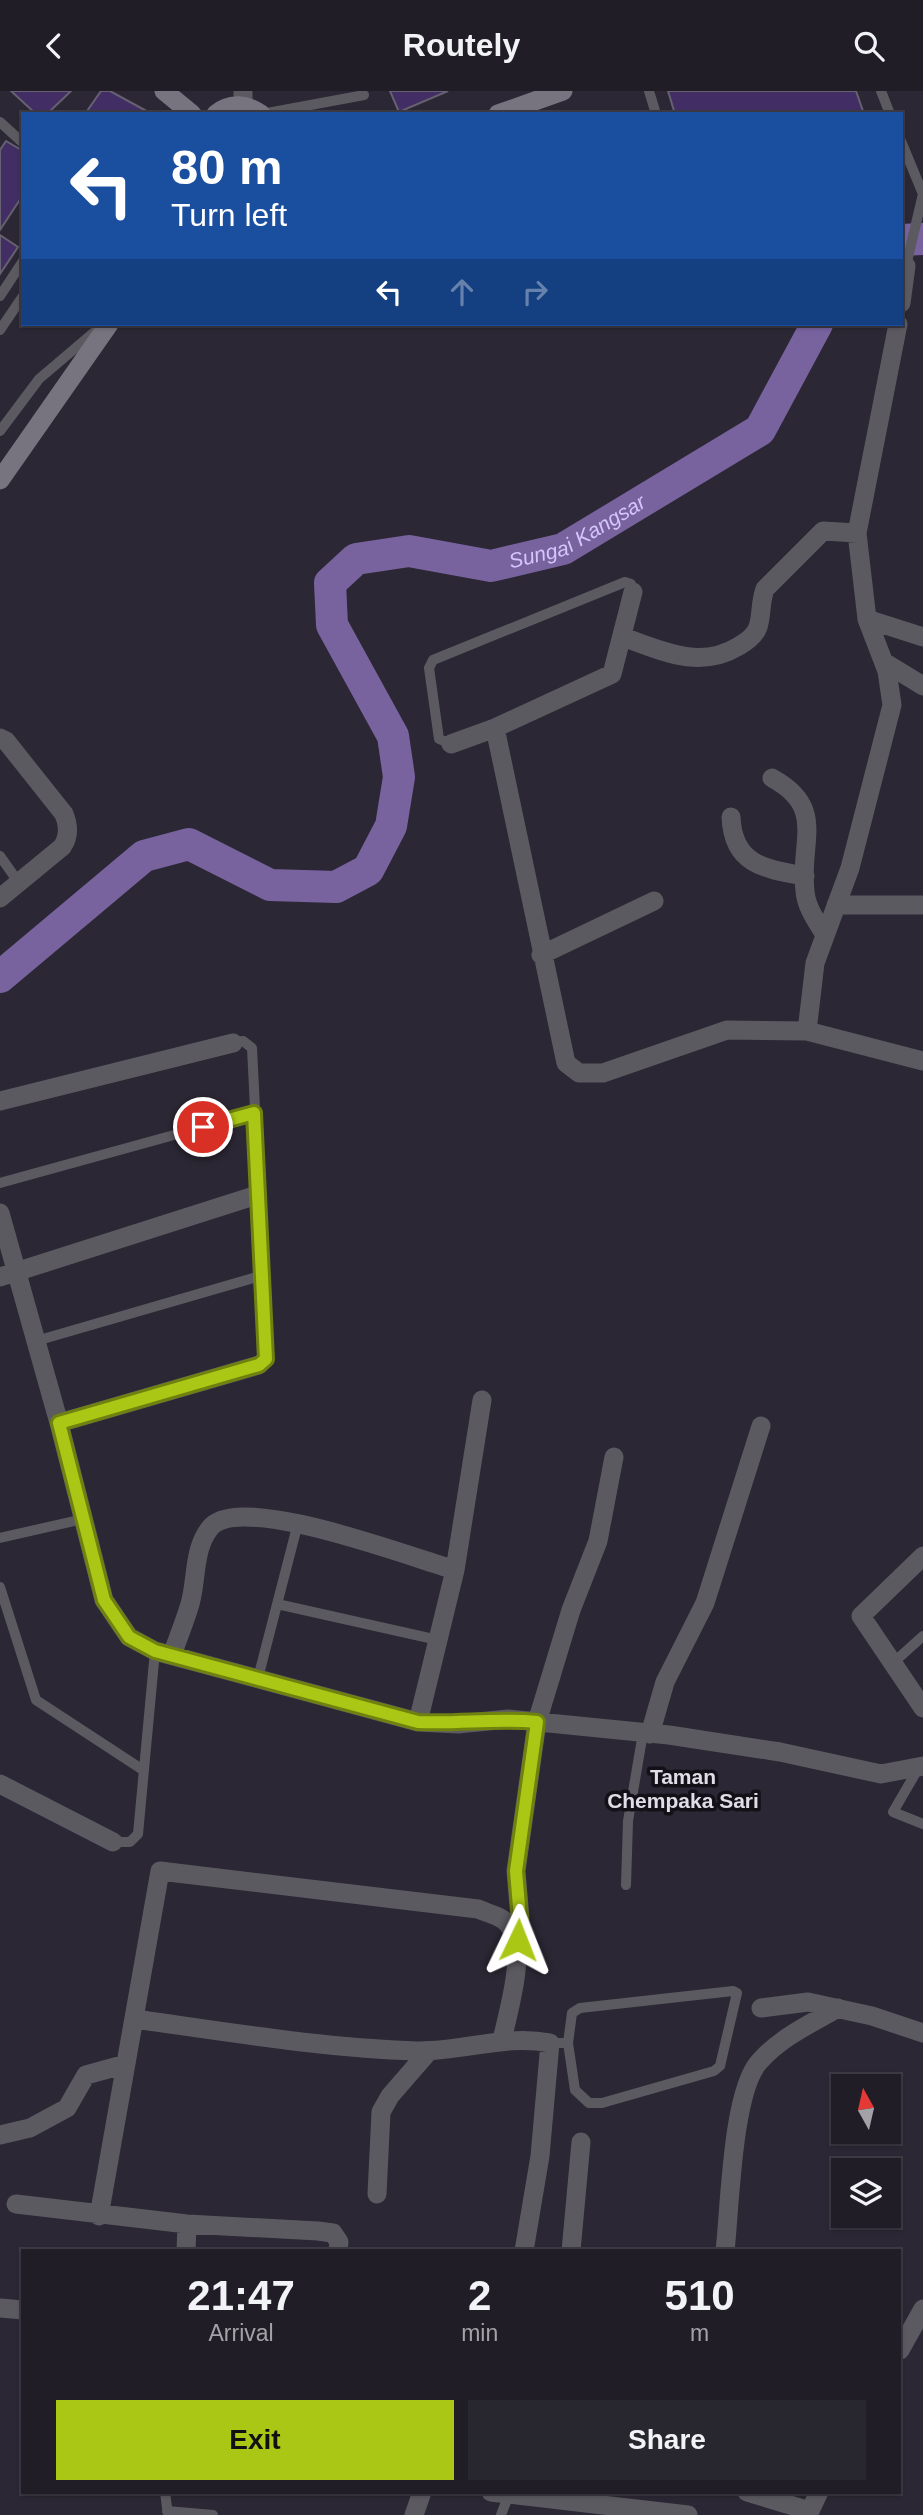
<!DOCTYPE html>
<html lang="en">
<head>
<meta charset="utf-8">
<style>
  body { margin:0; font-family:Helvetica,sans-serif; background:#28262f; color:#f1f3f6; height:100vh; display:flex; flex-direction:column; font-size:26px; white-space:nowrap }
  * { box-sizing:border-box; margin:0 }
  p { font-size:23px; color:#a2a2a7 }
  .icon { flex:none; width:38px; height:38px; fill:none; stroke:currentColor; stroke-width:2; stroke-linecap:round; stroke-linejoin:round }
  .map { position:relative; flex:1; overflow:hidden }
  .drawer { position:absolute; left:21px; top:2158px; width:880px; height:245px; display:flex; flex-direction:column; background:#201d27; border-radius:0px; box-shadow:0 2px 5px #0004,0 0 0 2px #3d3b44 }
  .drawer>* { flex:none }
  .hud { position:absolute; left:21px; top:21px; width:882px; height:214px; border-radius:0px; box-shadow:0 2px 5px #0004,0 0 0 2px #3d3b44; background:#1a4fa0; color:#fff; overflow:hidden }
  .needle { width:46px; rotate:352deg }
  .buttons { position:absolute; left:831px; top:1983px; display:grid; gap:14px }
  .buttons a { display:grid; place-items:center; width:70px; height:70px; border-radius:0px; background:#201d27; box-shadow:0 2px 5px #0004,0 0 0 2px #3d3b44; font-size:35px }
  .pin { position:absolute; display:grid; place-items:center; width:60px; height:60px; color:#fff; margin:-30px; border:4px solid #fff; border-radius:50%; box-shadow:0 2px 7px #0007 }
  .me { position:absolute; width:77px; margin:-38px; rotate:2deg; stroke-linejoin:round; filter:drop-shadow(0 0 5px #0008) }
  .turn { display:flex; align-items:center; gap:24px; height:147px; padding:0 35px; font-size:32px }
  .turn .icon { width:91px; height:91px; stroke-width:2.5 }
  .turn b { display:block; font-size:49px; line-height:60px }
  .lanes { display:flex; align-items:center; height:66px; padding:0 35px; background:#0003; justify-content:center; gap:35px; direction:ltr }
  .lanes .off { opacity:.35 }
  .eta { display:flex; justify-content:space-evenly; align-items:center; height:119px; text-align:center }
  .eta b { font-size:42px; font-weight:600; line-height:49px }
  .button { display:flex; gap:14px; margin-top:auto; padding:14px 35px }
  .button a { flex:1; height:80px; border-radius:0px; background:#abc716; color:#111; font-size:28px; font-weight:600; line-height:80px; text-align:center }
  .button a+a { background:#28262f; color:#f1f3f6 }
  header { display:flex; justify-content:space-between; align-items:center; height:91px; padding:0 35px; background:#201d27; font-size:32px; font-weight:600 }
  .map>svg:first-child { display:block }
</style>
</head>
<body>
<header><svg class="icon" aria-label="back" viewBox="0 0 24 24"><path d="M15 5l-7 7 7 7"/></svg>Routely<svg class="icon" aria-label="search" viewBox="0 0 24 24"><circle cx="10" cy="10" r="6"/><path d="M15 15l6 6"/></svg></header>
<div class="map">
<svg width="923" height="2424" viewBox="0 0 923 2424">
  <rect width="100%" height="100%" fill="#2b2734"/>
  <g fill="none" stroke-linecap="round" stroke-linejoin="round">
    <g stroke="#78639f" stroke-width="32">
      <path d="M901,149L923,148"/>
      <path id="s1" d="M0,886L144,765L189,753L270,794L336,796L368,779L391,735L399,686L393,645L332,534L330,492L356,468L409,460L491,475L563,458L760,339L817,233"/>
    </g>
  </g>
  <path fill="#422d64" stroke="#666171" stroke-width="2" d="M11,0H71L47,23H36Z
    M101,0H110L152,23H85Z
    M390,0H448L399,21Z
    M668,0H856L864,23H675Z
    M6,50L23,60V104L0,139V59Z
    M0,144L18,156L0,183Z"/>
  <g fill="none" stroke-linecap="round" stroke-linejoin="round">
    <path stroke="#5c5a61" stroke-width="10" d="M649,0L656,23
      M881,0L890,23
      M262,23L364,4
      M0,31L23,52
      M901,50L923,103L906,175
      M0,205L23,170
      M0,239L23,205
      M0,340L39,288L99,237
      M451,653L439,648L429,577L433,569L625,491L631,493L633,501
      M0,765L19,792
      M233,952L243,950L252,957L267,1259L266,1268L259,1274
      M0,1092L254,1022
      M36,1250L264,1184
      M0,1447L83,1428
      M0,1496L36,1609L143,1679
      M277,1513L438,1549
      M893,1572L923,1545
      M258,1587L298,1432
      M918,1678L893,1721L923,1733
      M113,1751H130L138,1743L155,1560
      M626,1794L628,1730L643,1642
      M550,1952H568L575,1999L589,2012H602L714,1980L720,1975L737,1902L733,1900L580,1917L572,1922L568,1952
      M165,2401L168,2424
      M167,2420L213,2424
      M501,2424L509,2403"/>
    <path stroke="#5c5a61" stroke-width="19" d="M901,212L906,175
      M867,528L923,546
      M623,546C662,560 700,579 739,555C746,551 755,545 758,536C762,524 760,511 765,498L823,440L857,442
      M884,571L923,595
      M495,637L566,972L579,982H603L727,939L807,940L923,970
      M0,647L6,650L64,723C69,735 69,746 62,756L0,807
      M451,653L495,637L612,583L633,501
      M772,687C827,717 799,750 805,800C806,816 817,831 825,844
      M731,726C733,774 765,778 805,785
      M836,814H923
      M541,864L654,810
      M807,940L815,872L850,777L892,614L887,580L867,528L857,442L898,233
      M0,1010L233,952
      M0,1122L59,1332L104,1509L129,1546L155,1560L418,1631L458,1633L508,1628L669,1644L780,1661L881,1683L923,1675
      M0,1186L257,1104
      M59,1332L259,1274
      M923,1465L861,1525L923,1617
      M172,1564C178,1547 185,1530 190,1513C197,1489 193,1458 210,1437C238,1400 413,1467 455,1479
      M418,1631L455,1479L482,1309
      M650,1643L665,1591L705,1512L761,1335
      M0,1693L113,1751
      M518,1849L520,1827L516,1780L537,1631L571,1519L598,1450L614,1366
      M761,1917L808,1911L872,1925L923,1942
      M134,1928C228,1941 322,1957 417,1960C462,1961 505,1943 550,1952L540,2065L524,2160
      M0,2044L30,2037L67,2017L86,1984L126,1973
      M377,2103L381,2021L390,2005L429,1960
      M16,2113L187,2133L318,2140L333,2142L339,2151L338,2160
      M99,2125L160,1780L478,1818C487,1822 501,1825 507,1832C529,1854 508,1921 502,1949
      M186,2160L187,2133
      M571,2160L581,2051
      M725,2160C730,2117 732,2001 759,1971C780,1947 810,1933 838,1917
      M0,2217L23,2219
      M491,2401L688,2424
      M747,2401L810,2420
      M414,2424L422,2401"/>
    <path stroke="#5c5a61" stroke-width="19" d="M243,0V14
      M900,2259L923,2218
      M808,2424L819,2401"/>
    <path stroke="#78747f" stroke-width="19" d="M164,0L192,23
      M216,23C230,11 247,13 261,23
      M498,23L563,0
      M0,389L109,233"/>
  </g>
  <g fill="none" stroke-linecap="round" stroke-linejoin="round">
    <g stroke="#6f810e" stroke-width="18">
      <path id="route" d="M203,1036L254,1022L266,1268L259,1274L59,1332L104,1509L129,1546L155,1560L418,1631C458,1633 498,1627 537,1631L516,1780L520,1827L518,1849"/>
    </g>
    <use href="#route" stroke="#abc716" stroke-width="12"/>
  </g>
  <g text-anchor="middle" stroke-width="7" stroke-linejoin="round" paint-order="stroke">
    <g font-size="21" font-style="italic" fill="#d5c5f9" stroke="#131117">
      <text dy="7" stroke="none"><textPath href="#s1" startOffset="1003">Sungai Kangsar</textPath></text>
    </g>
    <g font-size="21" font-weight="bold" fill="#e0dde6" stroke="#131117">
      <text x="683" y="1693">Taman<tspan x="683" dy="24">Chempaka Sari</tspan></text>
    </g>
  </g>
</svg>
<div class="buttons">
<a><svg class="needle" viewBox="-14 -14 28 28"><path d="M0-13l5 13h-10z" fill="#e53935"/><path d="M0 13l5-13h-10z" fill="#a2a2a7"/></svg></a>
<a><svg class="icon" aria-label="layers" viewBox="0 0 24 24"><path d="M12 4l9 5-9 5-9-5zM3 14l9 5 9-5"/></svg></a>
</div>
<div class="pin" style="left:203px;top:1036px;background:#d93025"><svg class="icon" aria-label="arrive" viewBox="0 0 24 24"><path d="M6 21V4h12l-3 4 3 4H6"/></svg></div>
<svg class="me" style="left:518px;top:1849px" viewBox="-20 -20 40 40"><path d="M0-17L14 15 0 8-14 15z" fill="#abc716" stroke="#fff" stroke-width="4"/></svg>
<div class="hud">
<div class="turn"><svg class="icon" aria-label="left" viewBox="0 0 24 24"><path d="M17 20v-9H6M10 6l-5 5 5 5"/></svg><div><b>80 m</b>Turn left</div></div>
<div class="lanes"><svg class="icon" aria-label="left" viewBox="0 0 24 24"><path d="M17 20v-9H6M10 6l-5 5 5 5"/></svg><svg class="icon off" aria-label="ahead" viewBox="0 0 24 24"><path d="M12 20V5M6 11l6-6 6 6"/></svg><svg class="icon off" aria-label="right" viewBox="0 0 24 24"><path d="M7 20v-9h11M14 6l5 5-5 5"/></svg></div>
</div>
<section class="drawer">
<div class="eta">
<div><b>21:47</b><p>Arrival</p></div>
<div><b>2</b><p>min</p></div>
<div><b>510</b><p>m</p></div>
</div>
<div class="button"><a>Exit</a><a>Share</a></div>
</section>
</div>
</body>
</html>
